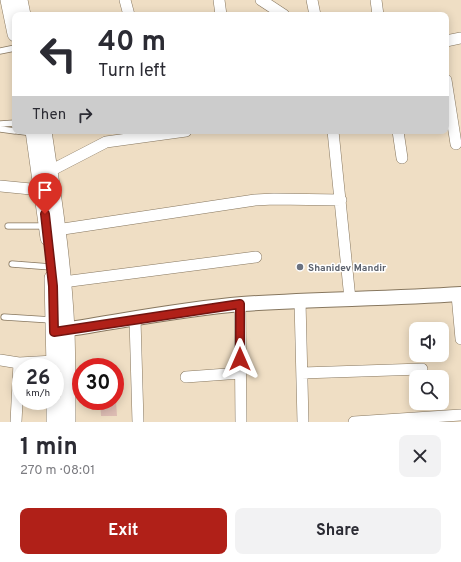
<!DOCTYPE html>
<html lang="en">
<head>
<meta charset="utf-8">
<style>
  body { margin:0; font-family:Overpass,sans-serif; background:#f2f2f3; color:#2b2b33; height:100vh; display:flex; flex-direction:column; font-size:15px; white-space:nowrap }
  * { box-sizing:border-box; margin:0 }
  p { font-size:13px; color:#7c7c81 }
  .icon { flex:none; width:22px; height:22px; fill:none; stroke:currentColor; stroke-width:2; stroke-linecap:round; stroke-linejoin:round }
  .map { position:relative; height:422px; overflow:hidden }
  .panel { display:flex; flex-direction:column; background:#fff; flex:1 }
  .panel>* { flex:none }
  .hud { position:absolute; left:12px; top:12px; width:437px; height:122px; border-radius:8px; box-shadow:0 2px 10px #0003; background:#fff; color:#2b2b33; overflow:hidden }
  .controls { position:absolute; left:409px; top:322px; display:grid; gap:8px }
  .controls a { display:grid; place-items:center; width:40px; height:40px; border-radius:8px; background:#fff; box-shadow:0 2px 10px #0003; font-size:20px }
  .speed { position:absolute; left:12px; top:358px; display:flex; gap:8px; font-size:20px; font-weight:700; text-align:center }
  .speed>* { display:grid; place-content:center; width:52px; height:52px; border-radius:50%; background:#fff; box-shadow:0 2px 10px #0003; line-height:1 }
  .speed small { font-size:10px; font-weight:400 }
  .speed .limit { border:6px solid #d22; background:#fff; color:#111 }
  .pin { position:absolute; display:grid; place-items:center; width:34px; height:34px; color:#fff; margin:-41px -17px; border-radius:50% 50% 50% 0; rotate:-45deg; box-shadow:0 0 4px #0007 }
  .pin .icon { rotate:45deg }
  .me { position:absolute; width:44px; margin:-22px; rotate:0deg; stroke-linejoin:round; filter:drop-shadow(0 0 3px #0008) }
  .turn { display:flex; align-items:center; gap:14px; height:84px; padding:0 20px; font-size:18px }
  .turn .icon { width:52px; height:52px; stroke-width:2.5 }
  .turn b { display:block; font-size:28px; line-height:34px }
  .then { display:flex; align-items:center; height:38px; padding:0 20px; background:#0003; gap:8px; font-size:15px }
  .round { display:grid; place-items:center; flex:none; width:42px; height:42px; border-radius:8px; background:#f2f2f3 }
  .summary { display:flex; align-items:center; justify-content:space-between; height:68px; padding:0 20px }
  h1 { font-size:24px; font-weight:700; line-height:30px }
  .button { display:flex; gap:8px; margin-top:auto; padding:8px 20px }
  .button a { flex:1; height:46px; border-radius:8px; background:#b02018; color:#fff; font-size:16px; font-weight:700; line-height:46px; text-align:center }
  .button a+a { background:#f2f2f3; color:#2b2b33 }
  .map>svg:first-child { display:block }
</style>
</head>
<body>
<div class="map">
<svg width="461" height="422" viewBox="0 0 461 422">
  <rect width="100%" height="100%" fill="#efdec4"/>
  <path fill="#debdb4" d="M100,401H116L117,416H101Z"/>
  <g fill="none" stroke-linecap="round" stroke-linejoin="round">
    <g stroke="#87775f" stroke-width="7">
      <path id="service" d="M0,51L15,48
        M0,124L15,123
        M0,129L15,131
        M17,131L33,133
        M8,226H45
        M12,264L51,267
        M4,317L51,320"/>
    </g>
    <g stroke="#87775f" stroke-width="12">
      <path id="minor" d="M125,0L129,15
        M219,0L221,15
        M261,0L284,15
        M312,0L315,15
        M376,0L378,15
        M446,41L461,38
        M446,80L456,144
        M333,131L350,299
        M398,131L402,158
        M50,171L106,142L186,131
        M0,186L41,190
        M50,231L255,200L274,199L341,200
        M63,282L256,257
        M457,295L461,339
        M300,301L303,422
        M240,305L241,422
        M135,319L138,422
        M0,360L19,363L54,361
        M302,373L422,369
        M186,377L241,373
        M16,422L19,363
        M354,422L461,415"/>
    </g>
    <g stroke="#87775f" stroke-width="16">
      <path id="tertiary" d="M56,331C117,322 180,309 242,304C315,299 388,299 461,294"/>
    </g>
    <g stroke="#87775f" stroke-width="16">
      <path id="secondary" d="M8,0L15,34
        M20,0L23,15
        M33,131L48,238
        M44,131C54,197 64,264 67,331C68,361 68,392 68,422
        M52,278L54,367
        M54,401V422"/>
    </g>
    <use href="#service" stroke="#fff" stroke-width="5.5"/>
    <use href="#minor" stroke="#fff" stroke-width="11"/>
    <use href="#tertiary" stroke="#fff" stroke-width="14"/>
    <use href="#secondary" stroke="#fff" stroke-width="15"/>
  </g>
  <g fill="none" stroke-linecap="round" stroke-linejoin="round">
    <g stroke="#721510" stroke-width="10">
      <path id="route" d="M45,214L53,286L54,332L240,304V359"/>
    </g>
    <use href="#route" stroke="#b02018" stroke-width="7"/>
  </g>
  <circle fill="#6b7280" stroke="#fff" stroke-width="1.5" cx="300" cy="267" r="4"/>
  <g text-anchor="middle" stroke-width="3" stroke-linejoin="round" paint-order="stroke">
    <g font-size="10" font-weight="bold" fill="#5b616d" stroke="#fff" text-anchor="start">
      <text x="308" y="271">Shanidev Mandir</text>
    </g>
  </g>
</svg>
<div class="controls">
<a><svg class="icon" aria-label="sound" viewBox="0 0 24 24"><path d="M4 9h4l5-4v14l-5-4H4zM17 9q2 3 0 6"/></svg></a>
<a><svg class="icon" aria-label="search" viewBox="0 0 24 24"><circle cx="10" cy="10" r="6"/><path d="M15 15l6 6"/></svg></a>
</div>
<div class="speed"><div>26<small>km/h</small></div><div class="limit">30</div></div>
<div class="pin" style="left:45px;top:214px;background:#d93025"><svg class="icon" aria-label="arrive" viewBox="0 0 24 24"><path d="M6 21V4h12l-3 4 3 4H6"/></svg></div>
<svg class="me" style="left:240px;top:359px" viewBox="-20 -20 40 40"><path d="M0-17L14 15 0 8-14 15z" fill="#b02018" stroke="#fff" stroke-width="4"/></svg>
<div class="hud">
<div class="turn"><svg class="icon" aria-label="left" viewBox="0 0 24 24"><path d="M17 20v-9H6M10 6l-5 5 5 5"/></svg><div><b>40 m</b>Turn left</div></div>
<div class="then">Then<svg class="icon" aria-label="right" viewBox="0 0 24 24"><path d="M7 20v-9h11M14 6l5 5-5 5"/></svg></div>
</div>
</div>
<section class="panel">
<div class="summary"><div><h1>1 min</h1><p>270 m · 08:01</p></div><a class="round"><svg class="icon" aria-label="close" viewBox="0 0 24 24"><path d="M6 6l12 12M18 6L6 18"/></svg></a></div>
<div class="button"><a>Exit</a><a>Share</a></div>
</section>
</body>
</html>
